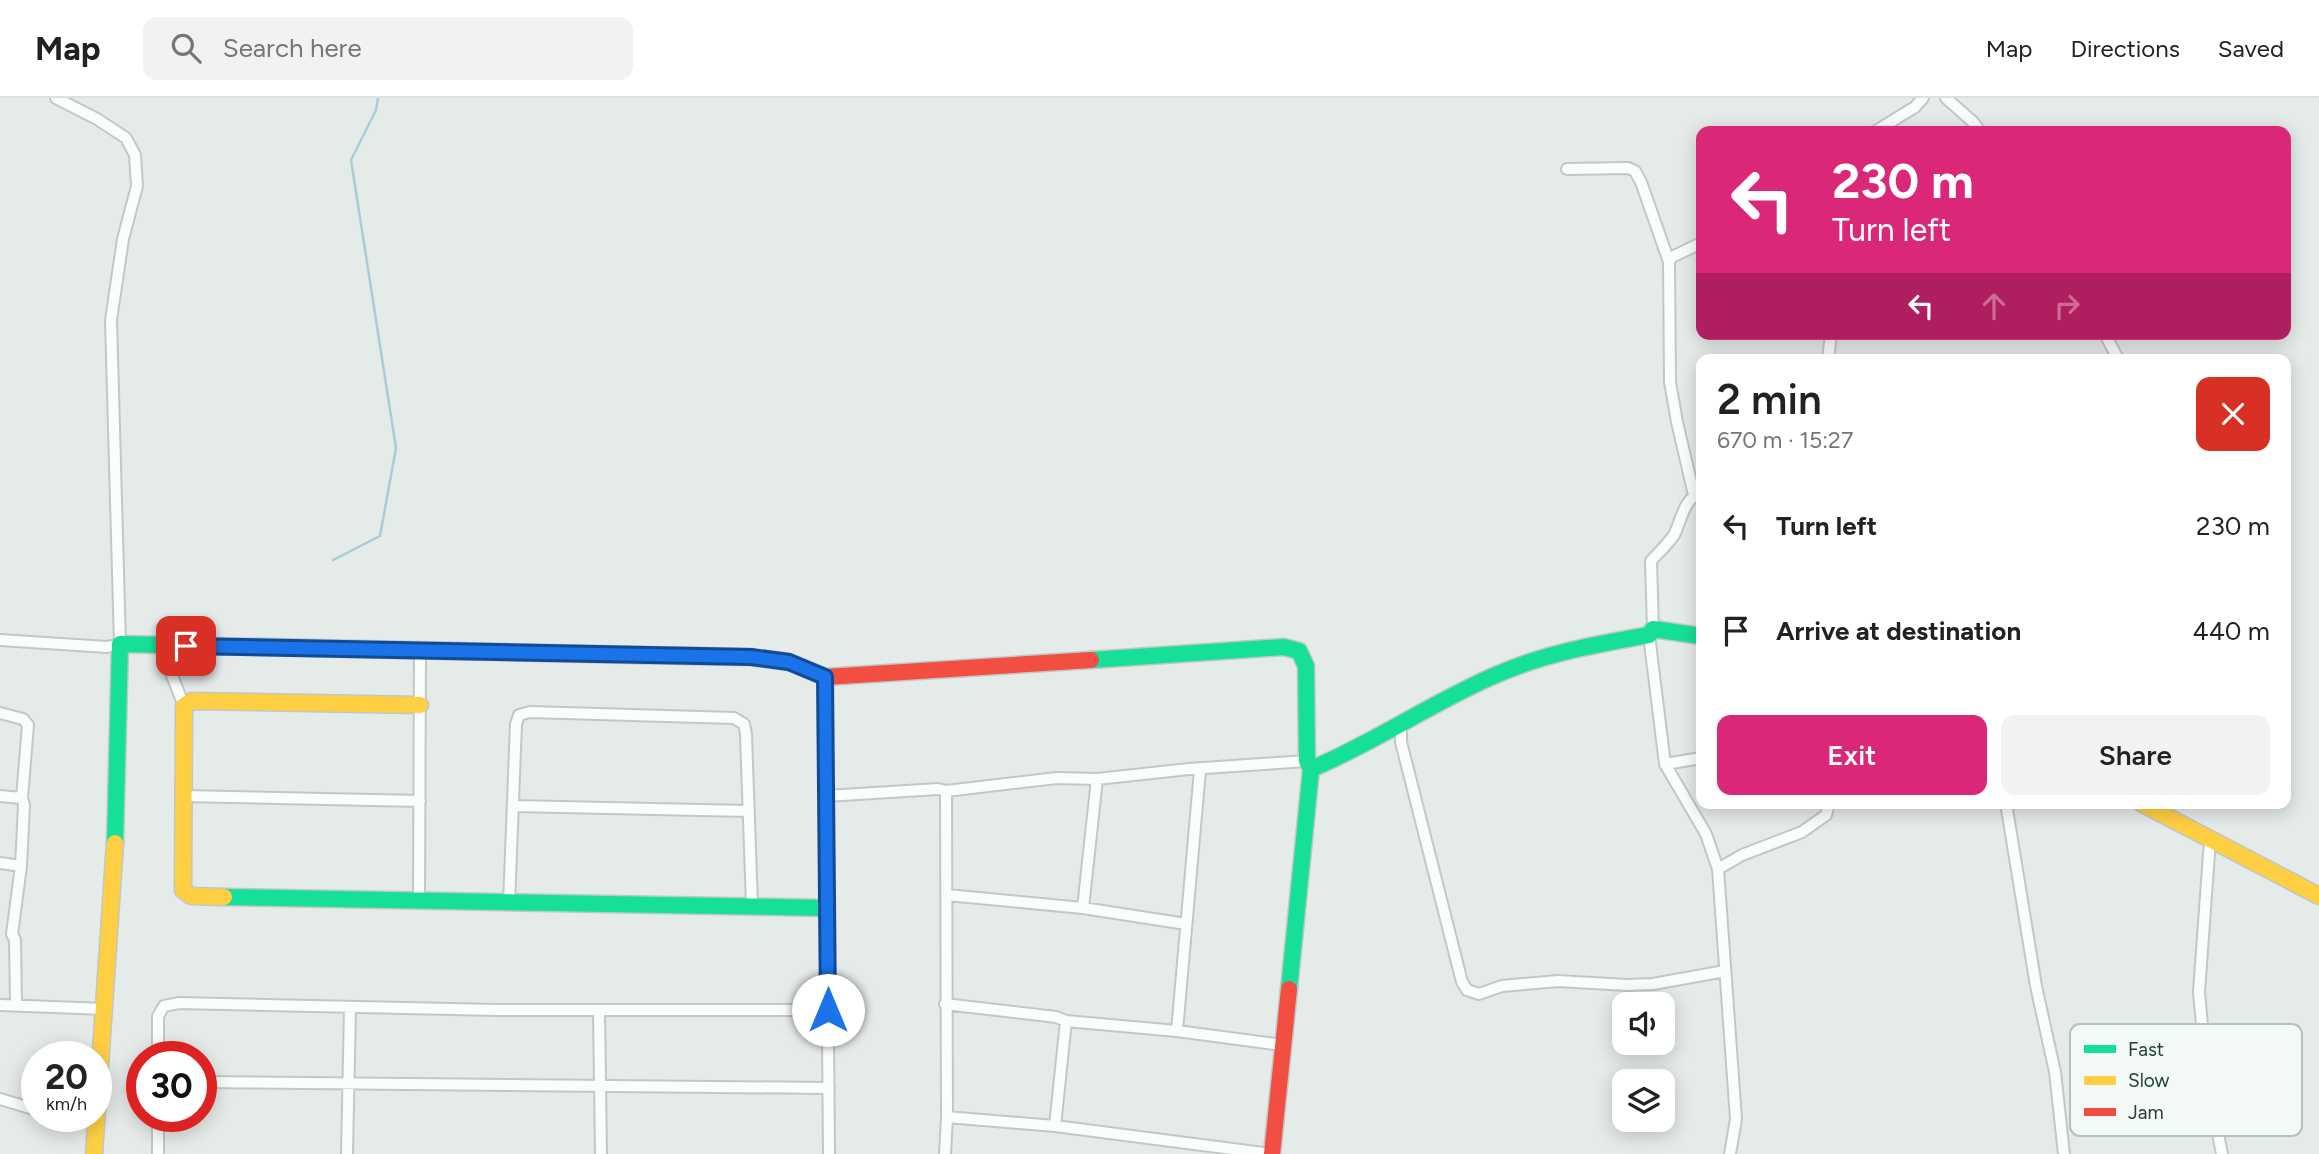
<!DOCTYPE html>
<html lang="en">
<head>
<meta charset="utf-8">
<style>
  body { margin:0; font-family:Figtree,sans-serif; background:#f2f2f2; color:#222; height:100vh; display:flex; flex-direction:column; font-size:26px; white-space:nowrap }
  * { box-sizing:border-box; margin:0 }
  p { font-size:23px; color:#767676 }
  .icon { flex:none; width:38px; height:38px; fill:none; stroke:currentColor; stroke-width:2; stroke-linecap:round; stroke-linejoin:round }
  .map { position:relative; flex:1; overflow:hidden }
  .panel { position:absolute; left:1696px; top:256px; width:595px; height:455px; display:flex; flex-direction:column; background:#fff; border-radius:14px; box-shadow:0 4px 18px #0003 }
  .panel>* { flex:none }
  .banner { position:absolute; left:1696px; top:28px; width:595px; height:214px; border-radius:14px; box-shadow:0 4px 18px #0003; background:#db2777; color:#fff; overflow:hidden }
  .fabs { position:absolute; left:1612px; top:894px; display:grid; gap:14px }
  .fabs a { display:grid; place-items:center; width:63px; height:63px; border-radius:14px; background:#fff; box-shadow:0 4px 18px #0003; font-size:35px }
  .speed { position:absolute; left:21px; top:943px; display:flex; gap:14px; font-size:35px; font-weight:700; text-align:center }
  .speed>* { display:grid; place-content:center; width:91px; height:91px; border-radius:50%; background:#fff; box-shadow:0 4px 18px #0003; line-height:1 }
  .speed small { font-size:18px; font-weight:400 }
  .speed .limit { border:10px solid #d22; background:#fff; color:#111 }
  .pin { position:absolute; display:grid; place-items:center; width:60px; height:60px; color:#fff; margin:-30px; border-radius:14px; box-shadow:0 4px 10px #0006 }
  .me { position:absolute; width:77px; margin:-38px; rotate:0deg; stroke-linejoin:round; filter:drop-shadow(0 0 5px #0008) }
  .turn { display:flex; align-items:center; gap:24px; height:147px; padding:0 21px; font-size:32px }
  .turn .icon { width:91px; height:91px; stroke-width:2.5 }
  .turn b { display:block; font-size:49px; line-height:60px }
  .lanes { display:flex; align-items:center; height:66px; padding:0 21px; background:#0003; justify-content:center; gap:35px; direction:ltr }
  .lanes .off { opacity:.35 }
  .round { display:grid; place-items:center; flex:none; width:74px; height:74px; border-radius:14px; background:#f2f2f2 }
  .headline { display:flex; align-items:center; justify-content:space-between; height:119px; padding:0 21px }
  h1 { font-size:42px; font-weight:600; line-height:52px }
  .button { display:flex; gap:14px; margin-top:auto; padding:14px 21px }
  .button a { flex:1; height:80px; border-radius:14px; background:#db2777; color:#fff; font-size:28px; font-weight:600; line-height:80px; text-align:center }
  .button a+a { background:#f2f2f2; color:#222 }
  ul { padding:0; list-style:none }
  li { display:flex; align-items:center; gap:21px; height:105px; padding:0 21px }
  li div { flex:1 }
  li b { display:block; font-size:26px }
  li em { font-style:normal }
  header { display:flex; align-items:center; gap:42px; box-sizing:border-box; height:98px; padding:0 35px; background:#fff; border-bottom:2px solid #e0e0e0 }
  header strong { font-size:33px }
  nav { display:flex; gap:38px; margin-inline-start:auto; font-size:24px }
  .search { width:490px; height:63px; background:#f2f2f2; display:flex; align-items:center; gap:18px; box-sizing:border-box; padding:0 24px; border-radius:14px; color:#767676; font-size:26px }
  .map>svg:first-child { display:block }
</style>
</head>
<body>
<header>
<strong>Map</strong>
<div class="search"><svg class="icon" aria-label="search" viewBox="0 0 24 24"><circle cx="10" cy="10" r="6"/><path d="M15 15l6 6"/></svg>Search here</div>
<nav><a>Map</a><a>Directions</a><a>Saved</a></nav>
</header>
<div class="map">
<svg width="2319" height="1056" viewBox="0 0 2319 1056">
  <rect width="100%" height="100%" fill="#e5ebe8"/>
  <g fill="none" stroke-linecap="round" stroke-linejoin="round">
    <path stroke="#a7cdd7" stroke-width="2.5" d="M333,462L380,438L396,350L351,62L376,12L378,0"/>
    <g stroke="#c2c8c5" stroke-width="14">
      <path id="street" d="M1946,0L1973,24L1980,33
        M1876,33L1915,9L1923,0
        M1567,71L1628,70L1635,73L1641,84L1669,164L1670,284L1677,324L1694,397
        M1669,164L1672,159L1701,145
        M2105,236L2118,261
        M1828,261L1831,236
        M1653,531L1651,463C1658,455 1668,446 1674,437C1682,421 1683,402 1701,394
        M1649,537L1665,666L1706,736L1718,771L1736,1021L1730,1056
        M0,542L107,549L120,546L111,222L123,141L137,88L135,57L126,40L97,21L56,0
        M160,547L184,608
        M825,579L829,1056
        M0,615L23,621L28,627L22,700L24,707L21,768L12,836L15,842L16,906
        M1401,627V644L1462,884L1467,892L1479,896L1502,888L1558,883L1627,887L1653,886L1725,873
        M1665,666L1701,660
        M0,698L22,700
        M183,698L420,703
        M826,698L938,691L946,693L1057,680L1097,681L1189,671L1307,663
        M2006,705L2036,888L2055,974L2064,1056
        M513,708L749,713
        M2210,742L2199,894L2207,981L2222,1056
        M0,765L21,768
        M1718,771L1742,757L1802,734L1826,717L1829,705
        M947,797L1083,810L1186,826
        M419,803L420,552
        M509,806L516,626L519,617L530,614L734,620L744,626L746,636L752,808
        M1083,810L1097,681
        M945,906L1056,919L1066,923L1177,933L1282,947
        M0,907L105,911
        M599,913L601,1056
        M1177,933L1200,672
        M158,959V918L164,908L179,905L497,912H828
        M201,984L829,990
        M0,1001L37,1012
        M74,1018L96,1023
        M158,1018V1056
        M947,1019L1055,1028L1271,1056
        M1055,1028L1066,923
        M347,1056L350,909
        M945,1056L947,1019L946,693"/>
    </g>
    <g stroke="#c0c8c5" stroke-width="19">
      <path id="fast" d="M1091,562L1284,549L1299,553L1306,568L1307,663L1311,671L1289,891
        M1311,671C1376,644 1434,603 1498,576C1546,555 1598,546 1649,537L1653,531L1701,538
        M115,745L120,546L638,557
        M224,799L827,810"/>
    </g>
    <g stroke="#c0c8c5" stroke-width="19">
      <path id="slow" d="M2141,705L2319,798
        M224,799L191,798L183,792L184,608L192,603L420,607
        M94,1056L115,745"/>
    </g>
    <g stroke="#c0c8c5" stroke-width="19">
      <path id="jam" d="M638,557L751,559L789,564L825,579L1091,562
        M1272,1056L1289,891"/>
    </g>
    <use href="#street" stroke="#fbfcfc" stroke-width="10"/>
    <use href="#fast" stroke="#16e098" stroke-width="16"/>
    <use href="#slow" stroke="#ffcf43" stroke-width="16"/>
    <use href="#jam" stroke="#f24e42" stroke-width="16"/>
  </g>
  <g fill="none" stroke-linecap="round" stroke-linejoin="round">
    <g stroke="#114b97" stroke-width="18">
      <path id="route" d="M186,548L751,559L789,564L825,579L828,912"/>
    </g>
    <use href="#route" stroke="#1a73e8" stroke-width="12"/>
  </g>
  <rect x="2070" y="926" width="232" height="112" rx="10" fill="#f3f9f7" stroke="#b5c1be" stroke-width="2"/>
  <rect x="2084" y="947" width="32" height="8" fill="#16e098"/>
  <rect x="2084" y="978" width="32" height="9" fill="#ffcf43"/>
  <rect x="2084" y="1010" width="32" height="8" fill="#f24e42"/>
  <g font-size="19" fill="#233e38">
    <text x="2128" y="958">Fast</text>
    <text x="2128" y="989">Slow</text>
    <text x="2128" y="1021">Jam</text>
  </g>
</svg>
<div class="fabs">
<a><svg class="icon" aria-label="sound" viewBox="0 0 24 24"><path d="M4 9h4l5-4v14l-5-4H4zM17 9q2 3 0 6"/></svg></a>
<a><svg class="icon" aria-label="layers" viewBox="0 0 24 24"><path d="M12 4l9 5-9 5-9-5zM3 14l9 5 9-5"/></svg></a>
</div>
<div class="speed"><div>20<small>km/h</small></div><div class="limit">30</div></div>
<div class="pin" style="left:186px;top:548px;background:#d93025"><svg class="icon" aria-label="arrive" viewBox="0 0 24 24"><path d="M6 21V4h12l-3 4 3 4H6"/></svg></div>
<svg class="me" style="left:828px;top:912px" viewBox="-20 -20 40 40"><circle r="19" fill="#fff"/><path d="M0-13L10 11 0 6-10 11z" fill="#1a73e8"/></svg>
<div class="banner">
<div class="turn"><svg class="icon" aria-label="left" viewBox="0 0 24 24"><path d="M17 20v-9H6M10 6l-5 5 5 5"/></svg><div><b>230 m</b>Turn left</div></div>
<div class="lanes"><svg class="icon" aria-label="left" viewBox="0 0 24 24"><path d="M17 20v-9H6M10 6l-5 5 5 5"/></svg><svg class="icon off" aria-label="ahead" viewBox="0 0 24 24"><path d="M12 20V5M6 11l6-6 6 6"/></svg><svg class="icon off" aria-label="right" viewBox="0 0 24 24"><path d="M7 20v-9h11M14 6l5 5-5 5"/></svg></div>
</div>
<section class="panel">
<div class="headline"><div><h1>2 min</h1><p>670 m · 15:27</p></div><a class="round" style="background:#d93025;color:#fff"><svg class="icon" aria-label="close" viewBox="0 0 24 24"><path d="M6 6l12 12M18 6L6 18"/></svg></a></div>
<ul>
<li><svg class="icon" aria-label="left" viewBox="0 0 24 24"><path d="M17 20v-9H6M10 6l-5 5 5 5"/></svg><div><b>Turn left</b></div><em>230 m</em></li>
<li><svg class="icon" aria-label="arrive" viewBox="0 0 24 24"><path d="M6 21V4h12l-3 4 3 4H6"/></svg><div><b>Arrive at destination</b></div><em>440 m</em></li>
</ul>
<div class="button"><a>Exit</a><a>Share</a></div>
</section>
</div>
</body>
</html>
